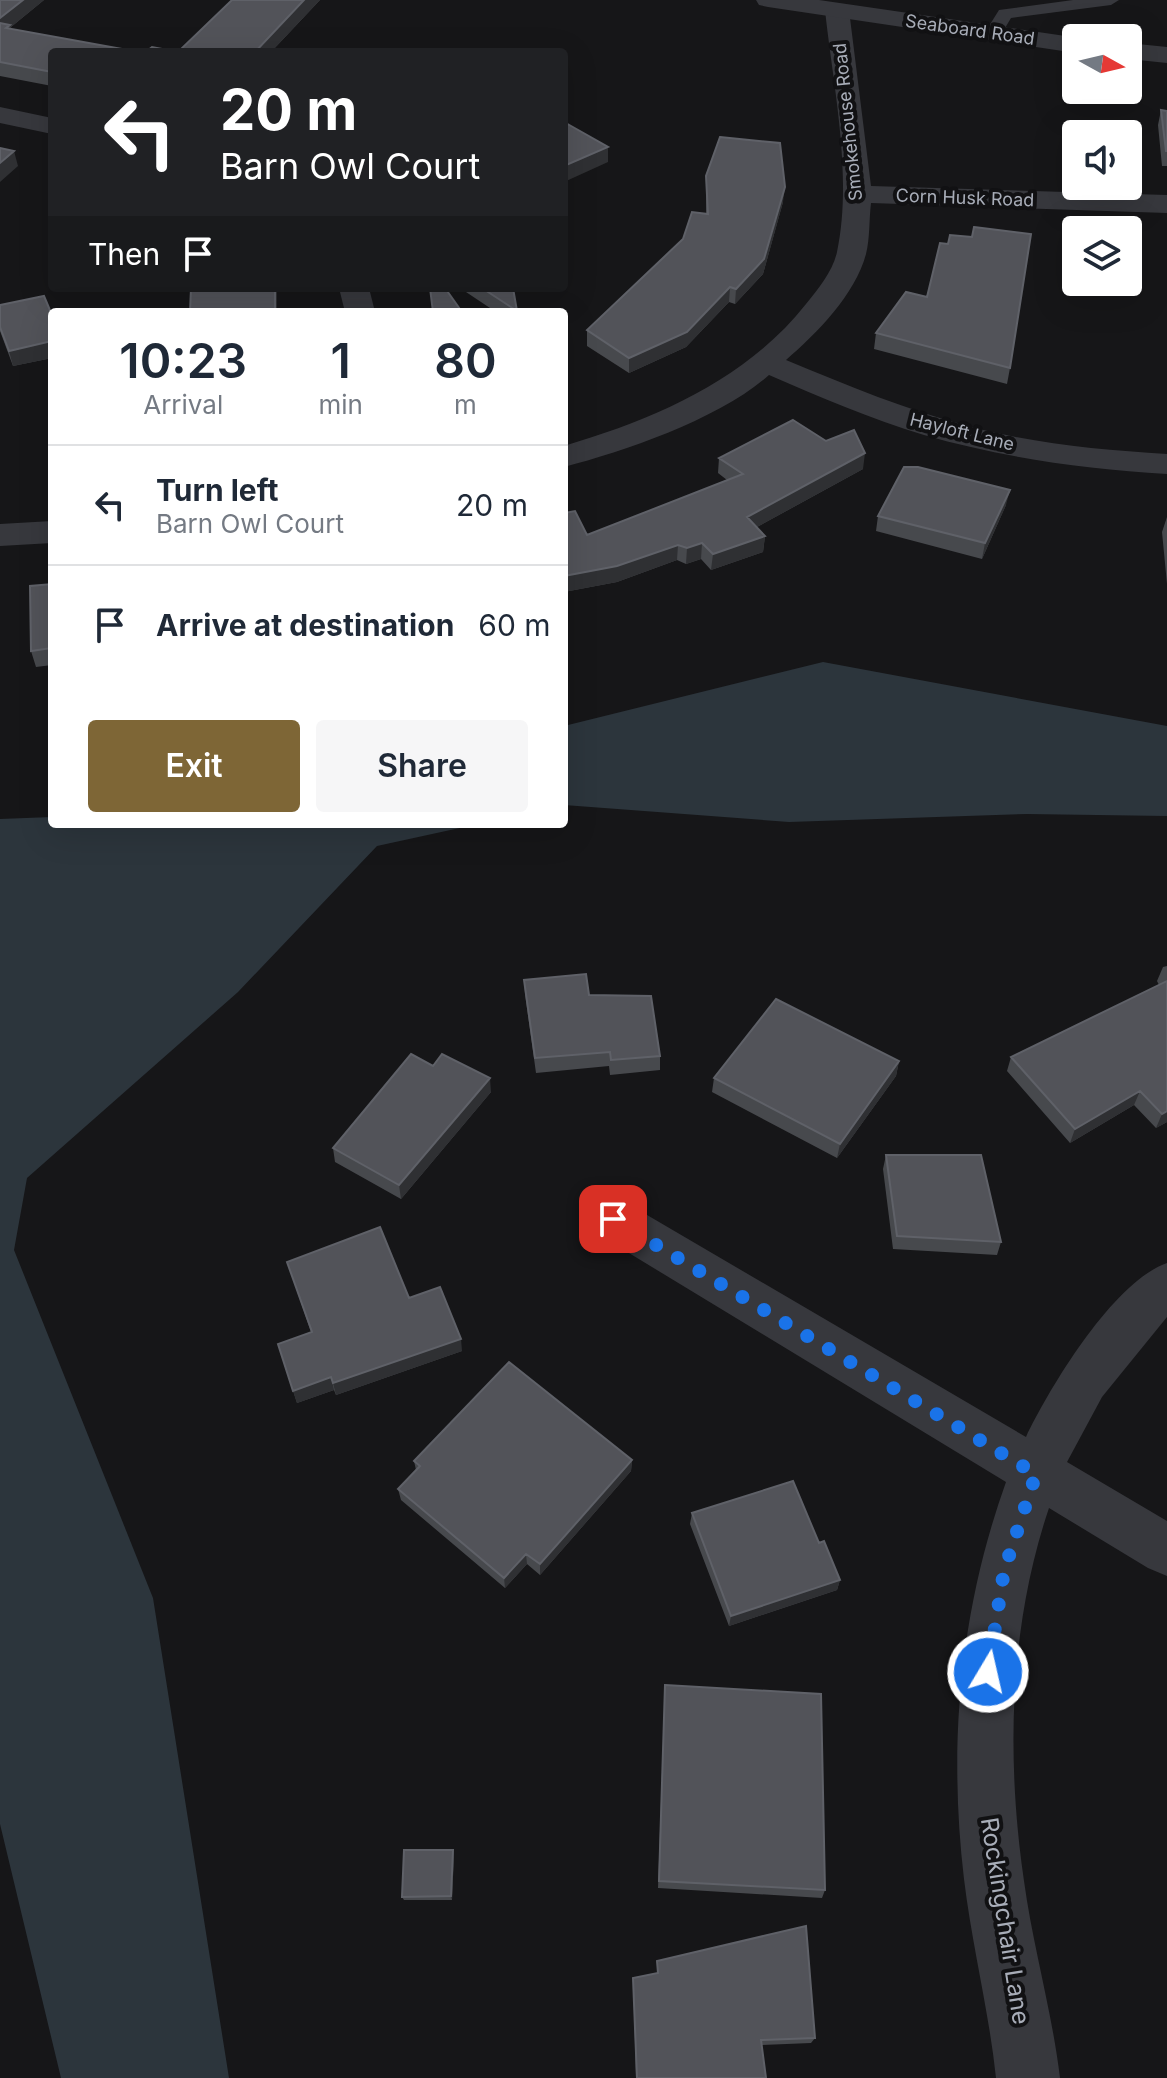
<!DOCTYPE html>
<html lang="en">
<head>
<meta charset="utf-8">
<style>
  body { margin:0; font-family:Inter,sans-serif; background:#f6f6f7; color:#1f2937; height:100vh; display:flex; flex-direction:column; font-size:30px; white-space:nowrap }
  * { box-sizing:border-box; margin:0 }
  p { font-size:26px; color:#747a83 }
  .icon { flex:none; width:44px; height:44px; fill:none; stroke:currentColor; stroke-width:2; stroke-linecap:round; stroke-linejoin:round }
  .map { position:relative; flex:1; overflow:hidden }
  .panel { position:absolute; left:48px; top:308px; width:520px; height:520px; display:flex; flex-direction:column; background:#fff; border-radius:8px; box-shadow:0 8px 32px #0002 }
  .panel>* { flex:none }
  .banner { position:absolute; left:48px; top:48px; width:520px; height:244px; border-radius:8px; box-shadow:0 8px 32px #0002; background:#202124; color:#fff; overflow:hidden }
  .needle { width:52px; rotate:98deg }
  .tools { position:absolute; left:1062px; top:24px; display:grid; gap:16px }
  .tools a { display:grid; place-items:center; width:80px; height:80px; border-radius:8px; background:#fff; box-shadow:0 8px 32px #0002; font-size:40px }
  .pin { position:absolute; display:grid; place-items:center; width:68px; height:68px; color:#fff; margin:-34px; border-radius:16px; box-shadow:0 4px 12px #0006 }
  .me { position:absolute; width:88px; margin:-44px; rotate:9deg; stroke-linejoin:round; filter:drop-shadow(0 0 6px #0008) }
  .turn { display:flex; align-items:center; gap:28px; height:168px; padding:0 40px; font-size:36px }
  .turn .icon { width:104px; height:104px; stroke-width:2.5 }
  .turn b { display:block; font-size:56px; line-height:68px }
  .then { display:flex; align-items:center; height:76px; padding:0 40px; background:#0003; gap:16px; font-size:30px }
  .eta { display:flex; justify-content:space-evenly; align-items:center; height:136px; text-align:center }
  .eta b { font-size:48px; font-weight:600; line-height:56px }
  .action { display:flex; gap:16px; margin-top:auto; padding:16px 40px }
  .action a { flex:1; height:92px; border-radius:8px; background:#7e6636; color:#fff; font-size:32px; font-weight:600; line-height:92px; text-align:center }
  .action a+a { background:#f6f6f7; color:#1f2937 }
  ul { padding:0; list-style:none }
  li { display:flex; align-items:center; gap:24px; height:120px; padding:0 40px; border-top:2px solid #e0e1e3 }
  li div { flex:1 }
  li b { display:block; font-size:30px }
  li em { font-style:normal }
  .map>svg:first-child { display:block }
</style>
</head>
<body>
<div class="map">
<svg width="1167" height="2078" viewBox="0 0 1167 2078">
  <rect width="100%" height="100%" fill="#161618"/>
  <path fill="#2c353c" d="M823,662L1167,726V816L1027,814L789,822L564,805V726Z
    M52,817V824H478L377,846L238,992L27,1178L14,1250L153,1598L229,2078H61L0,1824V819Z"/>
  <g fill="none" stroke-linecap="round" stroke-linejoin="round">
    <path fill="#37383d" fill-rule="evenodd" d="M1073,0H1119L1111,5L1011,18L999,38L993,39L984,34L999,10Z"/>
    <path fill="#37383d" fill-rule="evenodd" d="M837,3L846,5L849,10L871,186L1167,195V213L871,203C869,219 870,238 866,254C855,295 817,333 786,360C847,385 908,411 972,427C1036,444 1101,450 1167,454V474C1085,469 1004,458 924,435C871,419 820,397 769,375C721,418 626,451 564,467V446C655,419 746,380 806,304C818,289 833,271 837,252C853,176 833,86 825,10L828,5Z
      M0,107L52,118V134L0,123Z
      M339,288H369L375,312H345Z
      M52,521V543L0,546V524Z
      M613,1199L630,1205L1026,1437C1050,1387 1113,1282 1167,1263V1317L1102,1397L1067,1462L1167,1521V1576L1148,1568L1049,1508C1009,1626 1006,1758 1024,1881C1033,1947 1052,2011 1060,2078H996C989,2011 972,1946 964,1879C948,1744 960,1610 1006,1482L596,1233L589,1219L596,1205Z"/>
    <path fill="#37383d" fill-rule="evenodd" d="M756,0H819L1079,38H1076V53L768,7L759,5Z
      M1128,43L1167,47V63L1128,59Z"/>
  </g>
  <path fill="#47494d" d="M0,0H44L11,27V29L122,49L147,51L178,52L232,0H320L271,52H52V86L0,76Z
    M1161,110L1167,111V166H1162L1158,125Z
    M706,176L783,202L763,274L735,304L729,302L686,347L629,373L587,346V330L683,239L706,214Z
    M460,288H513L517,312H496Z
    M0,305L52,315V358L13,366L0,331Z
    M876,333L1010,368L1007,384L874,349Z
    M719,458L863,469L757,527L765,536L763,552L711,570L701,559L686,564L677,560L617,582L564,592V513L587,535L727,480L718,473Z
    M1006,505L982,559L876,531L878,516Z
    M1167,517V584L1162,532Z
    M52,584V665L36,667L31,651Z
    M1167,966V1122L1156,1128L1134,1105L1070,1143L1007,1071L1011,1057L1159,985L1157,981L1163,967Z
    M524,980L589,995L660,1056V1070L610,1075L609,1066L536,1073L525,994Z
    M899,1061L896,1076L837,1158L712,1092L714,1078Z
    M433,1066L491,1092L401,1199L335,1162L333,1148Z
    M886,1155L1001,1242L997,1255L893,1249L883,1169Z
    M287,1262L409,1298L462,1351L336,1395L334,1390L297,1403L278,1344L311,1332Z
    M632,1460L631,1471L540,1575L527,1564L505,1588L401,1500L398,1489L416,1470L414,1461Z
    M692,1513L819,1543L840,1580L837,1590L729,1626L690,1524Z
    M665,1685L825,1890L822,1898L658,1888Z
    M454,1854L452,1900H404L402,1897Z
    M657,1961L815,2038L811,2043L761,2045L766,2078H636L633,1978L657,1974Z"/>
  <path fill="#2f3033" d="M23,0H44L11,27L14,39L0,35V18Z
    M304,0H320L271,52H255Z
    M608,147V162L564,182V166Z
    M14,151L18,166L0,182V163Z
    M785,187L783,202L763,274L735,304L736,289Z
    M730,287L729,302L686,347L629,373V358Z
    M275,288H277V312H275Z
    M52,341V358L13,366L9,351Z
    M865,453L863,469L746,533L747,517Z
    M1010,490L1006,505L982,559L985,543Z
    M765,536L763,552L711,570L713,554Z
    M702,543L701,559L686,564L687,548Z
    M678,545L677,560L617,582L564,592V576Z
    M899,1061L896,1076L837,1158L840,1144Z
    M490,1078L491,1092L401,1199L399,1185Z
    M1140,1091L1134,1105L1070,1143L1075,1129Z
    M1167,1111V1122L1156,1128L1162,1114Z
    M461,1339L462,1351L336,1395L333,1383Z
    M331,1377L334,1390L297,1403L293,1391Z
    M632,1460L631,1471L540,1575V1564Z
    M526,1554L527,1564L505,1588L504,1578Z
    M840,1580L837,1590L729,1626L731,1616Z
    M453,1850L454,1854L452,1900L451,1896Z"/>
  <path fill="#525359" stroke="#5f6168" stroke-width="2" d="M0,0H23L0,18Z
    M232,0H304L255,52H52V72L0,62V23L10,25L6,28L122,49L147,51L152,47L178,52Z
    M1161,110L1167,111V151H1166Z
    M564,122L608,147L564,166Z
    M720,137L780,143L785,187L764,259L736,289L730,287L687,332L629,358L587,330L683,239L692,212L708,214L706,176Z
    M0,148L14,151L0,163Z
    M974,227L1031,234L1010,368L876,333L906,292L927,297L940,243L948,244L950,235L972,237Z
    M191,288H275V312H190Z
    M430,288H445L462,312H433Z
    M482,288H513L517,311Z
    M44,296L52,315V341L9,351L0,327V305Z
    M793,420L826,441L854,430L865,453L747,517L765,536L713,554L702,543L687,548L678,545L617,566L564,576V513L575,511L587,535L743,474L719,458Z
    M904,467H918L1010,490L985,543L878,516Z
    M52,584V648L31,651L30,586Z
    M586,974L589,995L651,996L660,1056L611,1060L610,1052L535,1058L524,980Z
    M1167,981V1111L1162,1114L1140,1091L1075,1129L1011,1057Z
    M776,999L899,1061L840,1144L714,1078Z
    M411,1054L433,1066L442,1054L490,1078L399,1185L333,1148Z
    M886,1155H981L1001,1242L897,1236Z
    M380,1227L409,1298L440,1287L461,1339L333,1383L331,1377L293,1391L278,1344L312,1332L287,1262Z
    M509,1362L632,1460L540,1564L526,1554L504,1578L398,1489L420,1466L414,1461Z
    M793,1481L819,1543L824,1541L840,1580L731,1616L692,1513Z
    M665,1685L821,1694L825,1890L659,1881Z
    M404,1850H453L451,1896L402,1897Z
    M806,1926L815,2038L761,2040L766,2078H637L633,1978L658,1973L657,1961Z"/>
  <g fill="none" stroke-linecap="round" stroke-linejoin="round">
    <path stroke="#1a73e8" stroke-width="14" stroke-dasharray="0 25.2" d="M613,1219L1036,1474L1004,1571L988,1672"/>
  </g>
  <g text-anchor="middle" stroke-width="8" stroke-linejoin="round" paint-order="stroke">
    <g font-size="18" fill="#a8adb8" stroke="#111113">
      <text transform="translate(970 30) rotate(8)" y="6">Seaboard Road</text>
      <text transform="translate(848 122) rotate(-96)" y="6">Smokehouse Road</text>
      <text transform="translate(965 198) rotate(2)" y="6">Corn Husk Road</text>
      <text transform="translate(962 432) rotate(14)" y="6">Hayloft Lane</text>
    </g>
    <g font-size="24" fill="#a8adb8" stroke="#111113">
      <text transform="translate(1005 1921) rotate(81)" y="8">Rockingchair Lane</text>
    </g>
  </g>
</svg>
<div class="tools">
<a><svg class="needle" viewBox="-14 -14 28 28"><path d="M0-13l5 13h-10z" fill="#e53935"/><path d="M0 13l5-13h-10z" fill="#747a83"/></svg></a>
<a><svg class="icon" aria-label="sound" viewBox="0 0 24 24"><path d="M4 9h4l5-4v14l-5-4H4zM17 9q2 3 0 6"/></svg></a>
<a><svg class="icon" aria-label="layers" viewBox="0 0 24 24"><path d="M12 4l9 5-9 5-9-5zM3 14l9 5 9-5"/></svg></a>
</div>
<div class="pin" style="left:613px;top:1219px;background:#d93025"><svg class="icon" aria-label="arrive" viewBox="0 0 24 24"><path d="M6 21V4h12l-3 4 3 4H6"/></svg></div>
<svg class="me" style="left:988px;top:1672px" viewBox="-20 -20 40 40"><circle r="17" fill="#1a73e8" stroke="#fff" stroke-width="3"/><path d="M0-11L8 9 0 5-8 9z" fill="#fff"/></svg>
<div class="banner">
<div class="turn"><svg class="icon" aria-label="left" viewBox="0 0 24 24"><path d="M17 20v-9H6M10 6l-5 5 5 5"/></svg><div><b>20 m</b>Barn Owl Court</div></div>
<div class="then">Then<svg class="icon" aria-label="arrive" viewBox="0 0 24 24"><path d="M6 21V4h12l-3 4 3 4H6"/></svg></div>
</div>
<section class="panel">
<div class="eta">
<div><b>10:23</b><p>Arrival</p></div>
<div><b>1</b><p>min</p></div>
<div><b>80</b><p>m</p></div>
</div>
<ul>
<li><svg class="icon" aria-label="left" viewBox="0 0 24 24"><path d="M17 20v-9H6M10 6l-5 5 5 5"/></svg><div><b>Turn left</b><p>Barn Owl Court</p></div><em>20 m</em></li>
<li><svg class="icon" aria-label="arrive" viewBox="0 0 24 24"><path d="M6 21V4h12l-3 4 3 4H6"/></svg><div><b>Arrive at destination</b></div><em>60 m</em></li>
</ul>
<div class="action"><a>Exit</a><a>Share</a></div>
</section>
</div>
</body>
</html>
